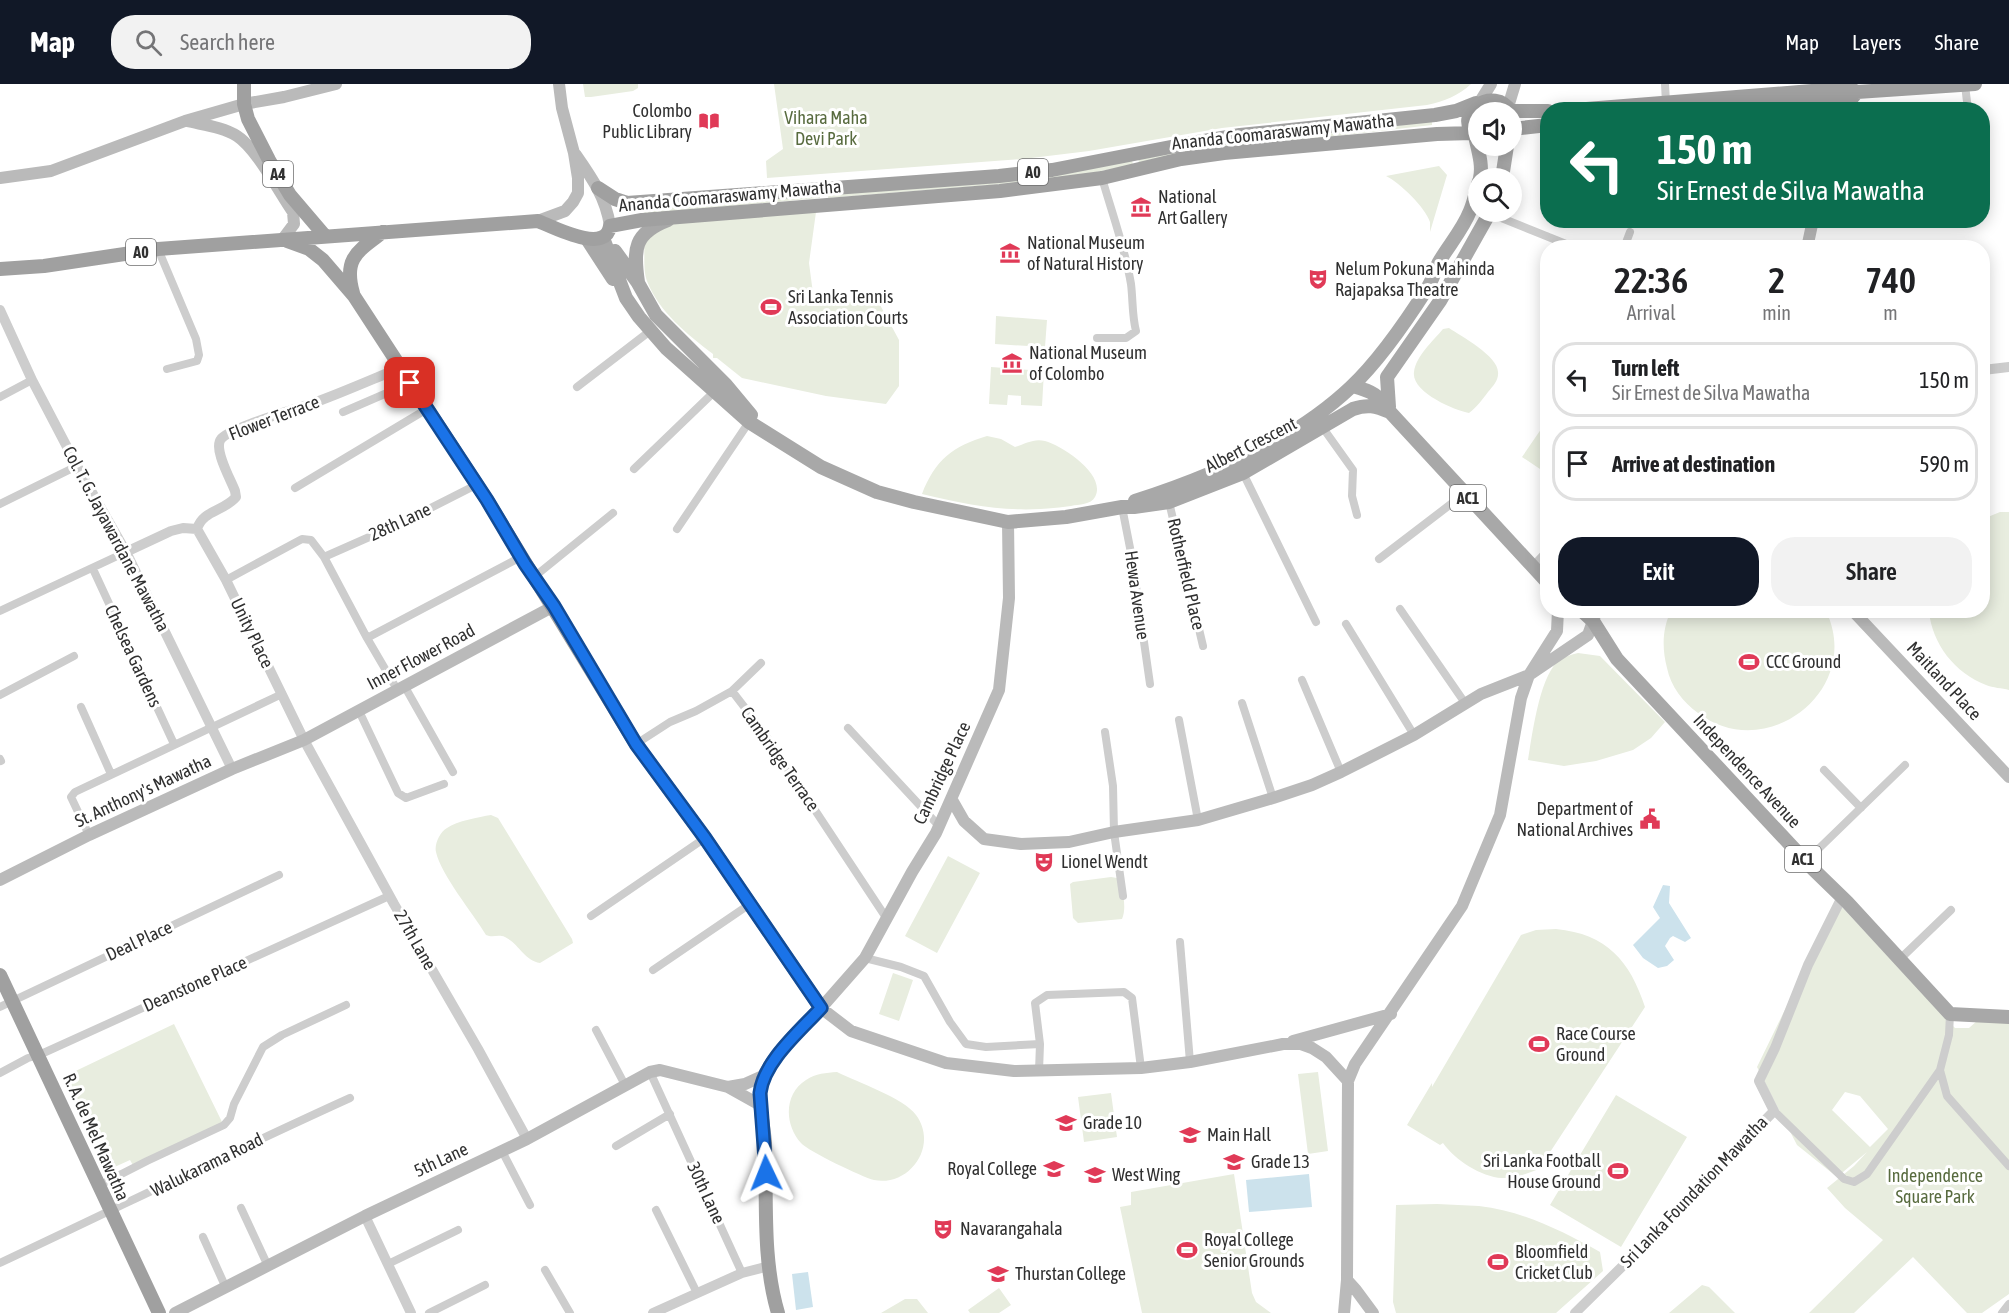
<!DOCTYPE html>
<html lang="en">
<head>
<meta charset="utf-8">
<style>
  body { margin:0; font-family:"Asap Condensed",sans-serif; background:#f2f2f2; color:#202124; height:100vh; display:flex; flex-direction:column; font-size:22px; white-space:nowrap }
  * { box-sizing:border-box; margin:0 }
  p { font-size:20px; color:#757577 }
  .icon { flex:none; width:33px; height:33px; fill:none; stroke:currentColor; stroke-width:2; stroke-linecap:round; stroke-linejoin:round }
  .map { position:relative; flex:1; overflow:hidden }
  .sheet { position:absolute; left:1540px; top:156px; width:450px; height:378px; display:flex; flex-direction:column; background:#fff; border-radius:24px; box-shadow:0 3px 15px #0003 }
  .sheet>* { flex:none }
  .guide { position:absolute; left:1540px; top:18px; width:450px; height:126px; border-radius:24px; box-shadow:0 3px 15px #0003; background:#0b6e4f; color:#fff; overflow:hidden }
  .buttons { position:absolute; left:1468px; top:18px; display:grid; gap:12px }
  .buttons a { display:grid; place-items:center; width:54px; height:54px; border-radius:50%; background:#fff; box-shadow:0 3px 15px #0003; font-size:30px }
  .pin { position:absolute; display:grid; place-items:center; width:51px; height:51px; color:#fff; margin:-26px; border-radius:12px; box-shadow:0 3px 9px #0006 }
  .me { position:absolute; width:66px; margin:-33px; rotate:358deg; stroke-linejoin:round; filter:drop-shadow(0 0 4px #0008) }
  .turn { display:flex; align-items:center; gap:21px; height:126px; padding:0 18px; font-size:27px }
  .turn .icon { width:78px; height:78px; stroke-width:2.5 }
  .turn b { display:block; font-size:42px; line-height:51px }
  .eta { display:flex; justify-content:space-evenly; align-items:center; height:102px; text-align:center }
  .eta b { font-size:36px; font-weight:600; line-height:42px }
  .button { display:flex; gap:12px; margin-top:auto; padding:12px 18px }
  .button a { flex:1; height:69px; border-radius:24px; background:#111827; color:#fff; font-size:24px; font-weight:600; line-height:69px; text-align:center }
  .button a+a { background:#f2f2f2; color:#202124 }
  ul { padding:0; list-style:none }
  li { display:flex; align-items:center; gap:18px; height:75px; margin:0 12px 9px; padding:0 6px; border:3px solid #e0e0e0; border-radius:24px }
  li div { flex:1 }
  li b { display:block; font-size:22px }
  li em { font-style:normal }
  header { display:flex; align-items:center; gap:36px; box-sizing:border-box; height:84px; padding:0 30px; background:#111827; color:#fff }
  header strong { font-size:28px }
  nav { display:flex; gap:33px; margin-inline-start:auto; font-size:21px }
  .search { width:420px; height:54px; background:#f2f2f2; display:flex; align-items:center; gap:15px; box-sizing:border-box; padding:0 21px; border-radius:24px; color:#757577; font-size:22px }
  .map>svg:first-child { display:block }
</style>
</head>
<body>
<header>
<strong>Map</strong>
<div class="search"><svg class="icon" aria-label="search" viewBox="0 0 24 24"><circle cx="10" cy="10" r="6"/><path d="M15 15l6 6"/></svg>Search here</div>
<nav><a>Map</a><a>Layers</a><a>Share</a></nav>
</header>
<div class="map">
<svg width="2009" height="1229" viewBox="0 0 2009 1229">
  <rect width="100%" height="100%" fill="#fff"/>
  <path fill="#e8eddf" fill-rule="evenodd" d="M583,0H638V4L633,7L591,13H585Z
    M774,0H1471C1458,12 1445,17 1427,21L1222,44L1089,67L1023,75L767,94L766,77L783,65Z
    M1432,36V41L1214,66L1139,79L1138,74L1214,60Z
    M1132,76L1133,81L1054,96L828,114V108Z
    M1439,82L1447,91L1430,148C1430,145 1430,141 1430,138C1425,123 1400,99 1386,92Z
    M819,110L820,114L643,130L642,125Z
    M816,128L809,179L814,217L879,219L899,256V302L886,320L826,312L742,294L717,274H713V270C687,250 659,228 647,197C643,187 645,171 644,160L658,143L683,137Z
    M996,232L1047,236L1045,263L995,260Z
    M1449,244C1461,252 1498,272 1498,288C1499,296 1493,302 1488,308C1482,316 1477,323 1469,329C1454,326 1411,308 1414,288C1416,272 1433,257 1443,245Z
    M991,283L1044,287L1042,322L1021,321V312L1008,311L1007,321L989,320Z
    M1548,335V381L1543,387L1522,373Z
    M987,352L1001,355L1015,363C1025,360 1034,354 1045,357C1063,362 1107,391 1095,413C1091,421 1079,420 1071,422C1016,430 975,423 922,410C935,376 953,362 987,352Z
    M2000,428H2009V606C2002,604 1993,604 1986,601C1955,589 1932,560 1929,527L1983,526V435Z
    M1671,527H1826C1864,606 1766,681 1698,629C1683,618 1671,603 1667,584C1662,565 1662,545 1671,527Z
    M1578,569L1600,572L1665,638L1651,654L1633,666L1596,677L1564,682L1528,676C1532,652 1539,596 1557,578C1563,573 1570,571 1578,569Z
    M491,731L498,734L572,855L573,859L540,879C524,876 519,860 505,853C498,850 493,854 486,851C473,829 441,791 436,768C434,760 440,748 447,744C457,737 479,733 491,731Z
    M948,772L980,789L937,869L905,852Z
    M1111,793L1117,794C1123,804 1127,824 1122,835L1078,839L1073,834L1070,800L1073,798Z
    M1841,822L1955,944H1969L1978,936L2009,937V1210L1982,1229H1967L1913,1173L1854,1229H1809L1883,1156L1845,1124L1827,1104L1854,1082L1867,1068L1837,1093L1797,1061L1757,983L1797,901ZM1845,1008L1860,1012L1888,1045L1870,1063L1832,1026Z
    M1556,845C1607,850 1630,877 1645,923L1539,1085C1528,1089 1515,1095 1502,1094C1481,1093 1455,1076 1443,1059L1440,1061L1407,1041L1432,999V1003L1521,851L1536,846Z
    M893,889L913,896L899,937L879,930Z
    M174,940L224,1042L135,1085L130,1076L108,1086L63,993Z
    M837,988C857,998 904,1014 916,1031C939,1062 909,1103 874,1096C862,1093 808,1067 801,1059C784,1040 784,1010 806,996C816,989 826,989 837,988Z
    M1318,988L1328,1067L1308,1070L1298,990Z
    M1111,1009L1117,1053L1084,1058L1078,1013Z
    M1616,1011L1687,1053L1621,1163L1550,1121Z
    M1234,1090L1252,1209L1256,1218L1271,1229H1142L1120,1123L1131,1121V1108Z
    M1437,1120C1451,1121 1465,1121 1479,1122C1523,1127 1562,1147 1600,1168L1603,1187L1556,1229H1396L1393,1218L1396,1121Z
    M1702,1201L1709,1203L1735,1229H1669Z
    M999,1204L1011,1221L999,1229H970L968,1226Z
    M905,1215H917L928,1229H881Z"/>
  <path fill="#cce2ec" d="M1663,801L1670,802L1669,819L1691,854L1685,858L1673,852L1670,854L1665,862L1674,876L1667,882L1658,884L1643,874L1633,861L1660,834L1653,823Z
    M1309,1090L1312,1123L1249,1128L1246,1096Z
    M808,1188L813,1223L796,1226L792,1190Z"/>
  <g fill="none" stroke-linecap="round" stroke-linejoin="round">
    <path stroke="#cdcdcd" stroke-width="8" d="M1665,0L1666,19
      M1965,1L1968,26
      M1489,129L1576,164
      M1964,161V164
      M1624,164L1630,148
      M158,165L196,255L199,271L197,277L167,285
      M1097,254H1126L1136,247C1132,232 1133,216 1131,200C1125,164 1112,129 1102,94
      M577,303L650,247
      M0,313L32,296
      M343,328L410,299
      M1323,344L1353,386L1352,412L1357,431
      M634,385L714,308
      M1243,389L1316,538
      M295,404L427,325
      M1169,418L1203,562
      M0,420L77,382
      M1122,423L1132,474L1150,600
      M677,445L749,338
      M324,473L401,439L476,401
      M1379,475L1464,410
      M1533,482L1548,466
      M93,485L174,660
      M534,493L613,429
      M226,496L302,455L311,456L324,473L367,554L398,607
      M1400,525L1465,619
      M0,527L126,468
      M1346,540L1414,651
      M367,554L521,473
      M1302,596L1341,688
      M405,603L453,688
      M732,607L761,579
      M0,611L74,572
      M1242,619L1273,714
      M81,623L111,690
      M359,627L398,709L406,714L444,700
      M1179,636L1198,736
      M848,644L939,742
      M1105,648L1113,702L1114,748L1123,812
      M636,660L670,638L696,627L732,607L762,646L887,835
      M0,675L1,677
      M1824,686L1861,724
      M89,751L71,713L75,708L282,610
      M1806,777L1905,681
      M591,832L705,754
      M1180,858L1190,978
      M865,874L901,883L924,892L950,938L966,960L986,963L1040,960
      M1900,875L1951,826
      M653,886L750,820
      M0,923L279,791
      M1950,930L1949,951L1940,986L1947,1012L2009,1082
      M596,946L625,1001
      M1039,987L1040,960L1035,919L1047,911L1124,908L1132,914L1141,984
      M650,988L742,1189
      M0,989L28,974L39,971L389,812
      M1774,1027L1844,1095L1854,1098L1867,1090L1940,986
      M616,1062L670,1030
      M502,1067L530,1121
      M98,1102L147,1077L224,1041L230,1034L234,1020L263,963L282,951L346,921
      M241,1124L267,1180
      M656,1126L697,1209
      M203,1153L226,1204
      M0,1179C117,1124 233,1067 350,1014
      M388,1180L458,1146
      M545,1186L570,1229
      M429,1229L485,1201
      M2002,1229L2009,1220"/>
    <path stroke="#cdcdcd" stroke-width="10" d="M0,226L32,296L77,382L126,468L232,685
      M1983,286L2009,283
      M197,445L226,496L304,656L394,820L478,965L527,1055
      M197,445C203,426 223,428 236,413L235,407C231,396 213,365 221,355C230,343 301,324 319,317C346,307 373,295 400,284
      M126,468L171,447L183,444L197,445
      M365,1132L411,1229
      M653,1229L742,1189L769,1182
      M1575,1229L1643,1162L1774,1027L1759,997L1775,964L1808,881L1842,813"/>
    <path stroke="#bababa" stroke-width="12" d="M1481,16L1491,0
      M1508,23L1515,0
      M187,37C204,41 223,43 237,52C257,65 279,108 293,128L294,140L282,156
      M576,71C592,94 606,114 610,142
      M0,94L51,87L185,37L244,20L284,13L336,0
      M538,137L565,127L573,118L578,109V94L574,69L562,24L559,0
      M1807,164L1813,136
      M1008,438L1009,514L999,606L936,749L912,788L865,874L821,924L851,947L946,979L1014,987L1141,984L1190,978L1283,960H1301L1312,964L1326,973L1348,997
      M1852,526L2009,693
      M952,716L964,737L984,755L1021,760L1069,758L1114,748L1198,736L1273,714L1312,701L1341,688L1414,651L1481,610L1529,591L1588,551L1597,526
      M0,796L89,751L232,685L304,656L554,522
      M1293,957L1391,930
      M728,1003L745,1000L765,991
      M1347,1196L1356,1206L1373,1229
      M175,1229L365,1132L527,1055L650,988L660,986L728,1003L762,1022
      M1344,1229L1347,1196L1348,997L1355,980L1462,822L1500,731L1521,614L1529,591L1557,547L1558,526"/>
    <path stroke="#a8a8a8" stroke-width="14" d="M1475,52C1478,66 1483,81 1480,94
      M1502,94L1507,62
      M603,154L626,214L639,233L666,264L749,338L821,383L877,408L914,418L1008,438L1066,433L1122,423H1134L1169,418L1243,389L1353,325C1368,320 1375,322 1390,328
      M587,155L613,195
      M615,167L638,199L656,231L726,301L751,331
      M638,198C633,165 634,149 668,136
      M1352,302C1372,307 1379,311 1390,328L1548,499
      M1389,323L1387,293L1440,217L1490,128
      M1135,417C1210,393 1293,358 1351,303C1380,276 1407,236 1428,203C1433,195 1435,186 1439,178C1449,161 1463,145 1470,127C1474,118 1476,107 1479,97
      M1581,526L1593,537L1617,575L1813,785L1847,818L1950,930L2009,933"/>
    <path stroke="#a0a0a0" stroke-width="14" d="M244,0V20L248,35L269,76L290,111L325,152
      M1574,26L1849,4L1857,8L1975,0
      M1731,26L1852,14L1857,8
      M1511,27H1548
      M1512,45L1548,41
      M1477,54C1449,29 1495,0 1511,28
      M598,104L615,115L627,119L999,92L1052,86L1186,60L1240,51L1435,31L1456,27L1476,19
      M287,157L309,165L323,176L354,212L487,416L636,660L705,754L821,924C802,944 773,970 763,995C756,1011 764,1042 765,1059C767,1116 762,1175 778,1229
      M0,185L44,182L158,165L538,137C553,143 606,171 610,142L642,136L1000,107L1102,94L1181,75L1224,69L1437,50L1472,49
      M353,209C343,174 358,167 383,148
      M0,891L159,1229"/>
  </g>
  <g fill="none" stroke-linecap="round" stroke-linejoin="round">
    <g stroke="#114b97" stroke-width="15">
      <path id="route" d="M410,299L487,416L525,480L554,522L636,660L705,754L821,924C800,947 764,977 760,1009L766,1089"/>
    </g>
    <use href="#route" stroke="#1a73e8" stroke-width="10"/>
  </g>
  <defs>
    <g id="library-bare" transform="scale(1.62)"><path d="M-6-4Q-3-5.5-.7-3.5V5Q-3 3-6 4ZM6-4Q3-5.5 .7-3.5V5Q3 3 6 4Z" fill="#e03a57" stroke="#fff" stroke-width="2.5" paint-order="stroke"/></g>
    <g id="museum-bare" transform="scale(1.62)"><path d="M0-6L6-3V-2H-6V-3ZM-5-1h2V3h-2ZM-1-1h2V3h-2ZM3-1h2V3H3ZM-6 4H6V6H-6Z" fill="#e03a57" stroke="#fff" stroke-width="2.5" paint-order="stroke"/></g>
    <g id="theatre-bare" transform="scale(1.62)"><path d="M-5-5.5Q0-4 5-5.5V0Q5 5 0 6Q-5 5-5 0ZM-3.3-2.5H-1v1.5H-3.3ZM1-2.5H3.3v1.5H1ZM-2.8 1Q0 5.5 2.8 1Z" fill="#e03a57" stroke="#fff" stroke-width="2.5" paint-order="stroke"/></g>
    <g id="stadium-bare" transform="scale(1.62)"><path d="M0-5a6.5 5 0 1 0 0 10a6.5 5 0 1 0 0-10ZM-3.5-1.8h7v3.6h-7Z" fill="#e03a57" stroke="#fff" stroke-width="2.5" paint-order="stroke"/></g>
    <g id="civic-bare" transform="scale(1.62)"><path d="M-.6-6.5H3V-4.5H.6V-3L4-1V1h2V6H-6V1h2V-1L-.6-3ZM-1.2 2.5V6h2.4V2.5Z" fill="#e03a57" stroke="#fff" stroke-width="2.5" paint-order="stroke"/></g>
    <g id="university-bare" transform="scale(1.62)"><path d="M0-5L7-2L0 1L-7-2ZM-4 1L0 2.5L4 1V4Q0 6-4 4Z" fill="#e03a57" stroke="#fff" stroke-width="2.5" paint-order="stroke"/></g>
    <g id="school-bare" transform="scale(1.62)"><path d="M0-5L7-2L0 1L-7-2ZM-4 1L0 2.5L4 1V4Q0 6-4 4Z" fill="#e03a57" stroke="#fff" stroke-width="2.5" paint-order="stroke"/></g>
  </defs>
  <g fill-rule="evenodd">
    <use href="#library-bare" x="709" y="37"/>
    <use href="#museum-bare" x="1141" y="123"/>
    <use href="#museum-bare" x="1010" y="169"/>
    <use href="#theatre-bare" x="1318" y="195"/>
    <use href="#stadium-bare" x="771" y="223"/>
    <use href="#museum-bare" x="1012" y="279"/>
    <use href="#stadium-bare" x="1749" y="578"/>
    <use href="#civic-bare" x="1650" y="735"/>
    <use href="#theatre-bare" x="1044" y="778"/>
    <use href="#stadium-bare" x="1539" y="960"/>
    <use href="#university-bare" x="1066" y="1039"/>
    <use href="#university-bare" x="1190" y="1051"/>
    <use href="#university-bare" x="1234" y="1078"/>
    <use href="#school-bare" x="1054" y="1085"/>
    <use href="#stadium-bare" x="1618" y="1087"/>
    <use href="#university-bare" x="1095" y="1091"/>
    <use href="#theatre-bare" x="943" y="1145"/>
    <use href="#stadium-bare" x="1187" y="1166"/>
    <use href="#stadium-bare" x="1498" y="1178"/>
    <use href="#school-bare" x="998" y="1190"/>
  </g>
  <g text-anchor="middle" stroke-width="6" stroke-linejoin="round" paint-order="stroke">
    <g fill="#fff" stroke="#6e6e6e" stroke-width="1.5">
      <rect x="1018" y="75" width="30" height="26" rx="4.5"/>
      <rect x="263" y="77" width="30" height="26" rx="4.5"/>
      <rect x="126" y="155" width="30" height="26" rx="4.5"/>
      <rect x="1450" y="401" width="36" height="26" rx="4.5"/>
      <rect x="1785" y="762" width="36" height="26" rx="4.5"/>
    </g>
    <g font-size="16" font-weight="bold" fill="#303030">
      <text x="1033" y="94">A0</text>
      <text x="278" y="96">A4</text>
      <text x="141" y="174">A0</text>
      <text x="1468" y="420">AC1</text>
      <text x="1803" y="781">AC1</text>
    </g>
    <g font-size="18" fill="#303030" stroke="#fff" text-anchor="start">
      <text x="692" y="33" text-anchor="end">Colombo<tspan x="692" dy="21">Public Library</tspan></text>
      <text x="1158" y="119">National<tspan x="1158" dy="21">Art Gallery</tspan></text>
      <text x="1027" y="165">National Museum<tspan x="1027" dy="21">of Natural History</tspan></text>
      <text x="1335" y="191">Nelum Pokuna Mahinda<tspan x="1335" dy="21">Rajapaksa Theatre</tspan></text>
      <text x="788" y="219">Sri Lanka Tennis<tspan x="788" dy="21">Association Courts</tspan></text>
      <text x="1029" y="275">National Museum<tspan x="1029" dy="21">of Colombo</tspan></text>
      <text x="1766" y="584">CCC Ground</text>
      <text x="1633" y="731" text-anchor="end">Department of<tspan x="1633" dy="21">National Archives</tspan></text>
      <text x="1061" y="784">Lionel Wendt</text>
      <text x="1556" y="956">Race Course<tspan x="1556" dy="21">Ground</tspan></text>
      <text x="1083" y="1045">Grade 10</text>
      <text x="1207" y="1057">Main Hall</text>
      <text x="1601" y="1083" text-anchor="end">Sri Lanka Football<tspan x="1601" dy="21">House Ground</tspan></text>
      <text x="1251" y="1084">Grade 13</text>
      <text x="1037" y="1091" text-anchor="end">Royal College</text>
      <text x="1112" y="1097">West Wing</text>
      <text x="960" y="1151">Navarangahala</text>
      <text x="1204" y="1162">Royal College<tspan x="1204" dy="21">Senior Grounds</tspan></text>
      <text x="1515" y="1174">Bloomfield<tspan x="1515" dy="21">Cricket Club</tspan></text>
      <text x="1015" y="1196">Thurstan College</text>
    </g>
    <g font-size="18" fill="#586b3f" stroke="#fff">
      <text x="826" y="40">Vihara Maha<tspan x="826" dy="21">Devi Park</tspan></text>
      <text x="1935" y="1098">Independence<tspan x="1935" dy="21">Square Park</tspan></text>
    </g>
    <g font-size="18" fill="#303030" stroke="#fff">
      <text transform="translate(1283 48) rotate(-6)" y="6">Ananda Coomaraswamy Mawatha</text>
      <text transform="translate(730 112) rotate(-5)" y="6">Ananda Coomaraswamy Mawatha</text>
      <text transform="translate(274 334) rotate(-21)" y="6">Flower Terrace</text>
      <text transform="translate(1251 361) rotate(-27)" y="6">Albert Crescent</text>
      <text transform="translate(400 438) rotate(-25)" y="6">28th Lane</text>
      <text transform="translate(116 455) rotate(62)" y="6">Col. T. G. Jayawardane Mawatha</text>
      <text transform="translate(1186 490) rotate(77)" y="6">Rotherfield Place</text>
      <text transform="translate(1137 511) rotate(82)" y="6">Hewa Avenue</text>
      <text transform="translate(252 549) rotate(64)" y="6">Unity Place</text>
      <text transform="translate(133 572) rotate(65)" y="6">Chelsea Gardens</text>
      <text transform="translate(421 573) rotate(-28)" y="6">Inner Flower Road</text>
      <text transform="translate(1944 597) rotate(47)" y="6">Maitland Place</text>
      <text transform="translate(780 675) rotate(55)" y="6">Cambridge Terrace</text>
      <text transform="translate(1747 687) rotate(47)" y="6">Independence Avenue</text>
      <text transform="translate(942 689) rotate(-65)" y="6">Cambridge Place</text>
      <text transform="translate(143 707) rotate(-25)" y="6">St. Anthony's Mawatha</text>
      <text transform="translate(415 856) rotate(60)" y="6">27th Lane</text>
      <text transform="translate(139 857) rotate(-25)" y="6">Deal Place</text>
      <text transform="translate(195 900) rotate(-24)" y="6">Deanstone Place</text>
      <text transform="translate(96 1053) rotate(66)" y="6">R. A. de Mel Mawatha</text>
      <text transform="translate(441 1076) rotate(-25)" y="6">5th Lane</text>
      <text transform="translate(207 1081) rotate(-26)" y="6">Walukarama Road</text>
      <text transform="translate(1694 1108) rotate(-46)" y="6">Sri Lanka Foundation Mawatha</text>
      <text transform="translate(706 1109) rotate(65)" y="6">30th Lane</text>
    </g>
  </g>
</svg>
<div class="buttons">
<a><svg class="icon" aria-label="sound" viewBox="0 0 24 24"><path d="M4 9h4l5-4v14l-5-4H4zM17 9q2 3 0 6"/></svg></a>
<a><svg class="icon" aria-label="search" viewBox="0 0 24 24"><circle cx="10" cy="10" r="6"/><path d="M15 15l6 6"/></svg></a>
</div>
<div class="pin" style="left:410px;top:299px;background:#d93025"><svg class="icon" aria-label="arrive" viewBox="0 0 24 24"><path d="M6 21V4h12l-3 4 3 4H6"/></svg></div>
<svg class="me" style="left:766px;top:1089px" viewBox="-20 -20 40 40"><path d="M0-17L14 15 0 8-14 15z" fill="#1a73e8" stroke="#fff" stroke-width="4"/></svg>
<div class="guide">
<div class="turn"><svg class="icon" aria-label="left" viewBox="0 0 24 24"><path d="M17 20v-9H6M10 6l-5 5 5 5"/></svg><div><b>150 m</b>Sir Ernest de Silva Mawatha</div></div>
</div>
<section class="sheet">
<div class="eta">
<div><b>22:36</b><p>Arrival</p></div>
<div><b>2</b><p>min</p></div>
<div><b>740</b><p>m</p></div>
</div>
<ul>
<li><svg class="icon" aria-label="left" viewBox="0 0 24 24"><path d="M17 20v-9H6M10 6l-5 5 5 5"/></svg><div><b>Turn left</b><p>Sir Ernest de Silva Mawatha</p></div><em>150 m</em></li>
<li><svg class="icon" aria-label="arrive" viewBox="0 0 24 24"><path d="M6 21V4h12l-3 4 3 4H6"/></svg><div><b>Arrive at destination</b></div><em>590 m</em></li>
</ul>
<div class="button"><a>Exit</a><a>Share</a></div>
</section>
</div>
</body>
</html>
